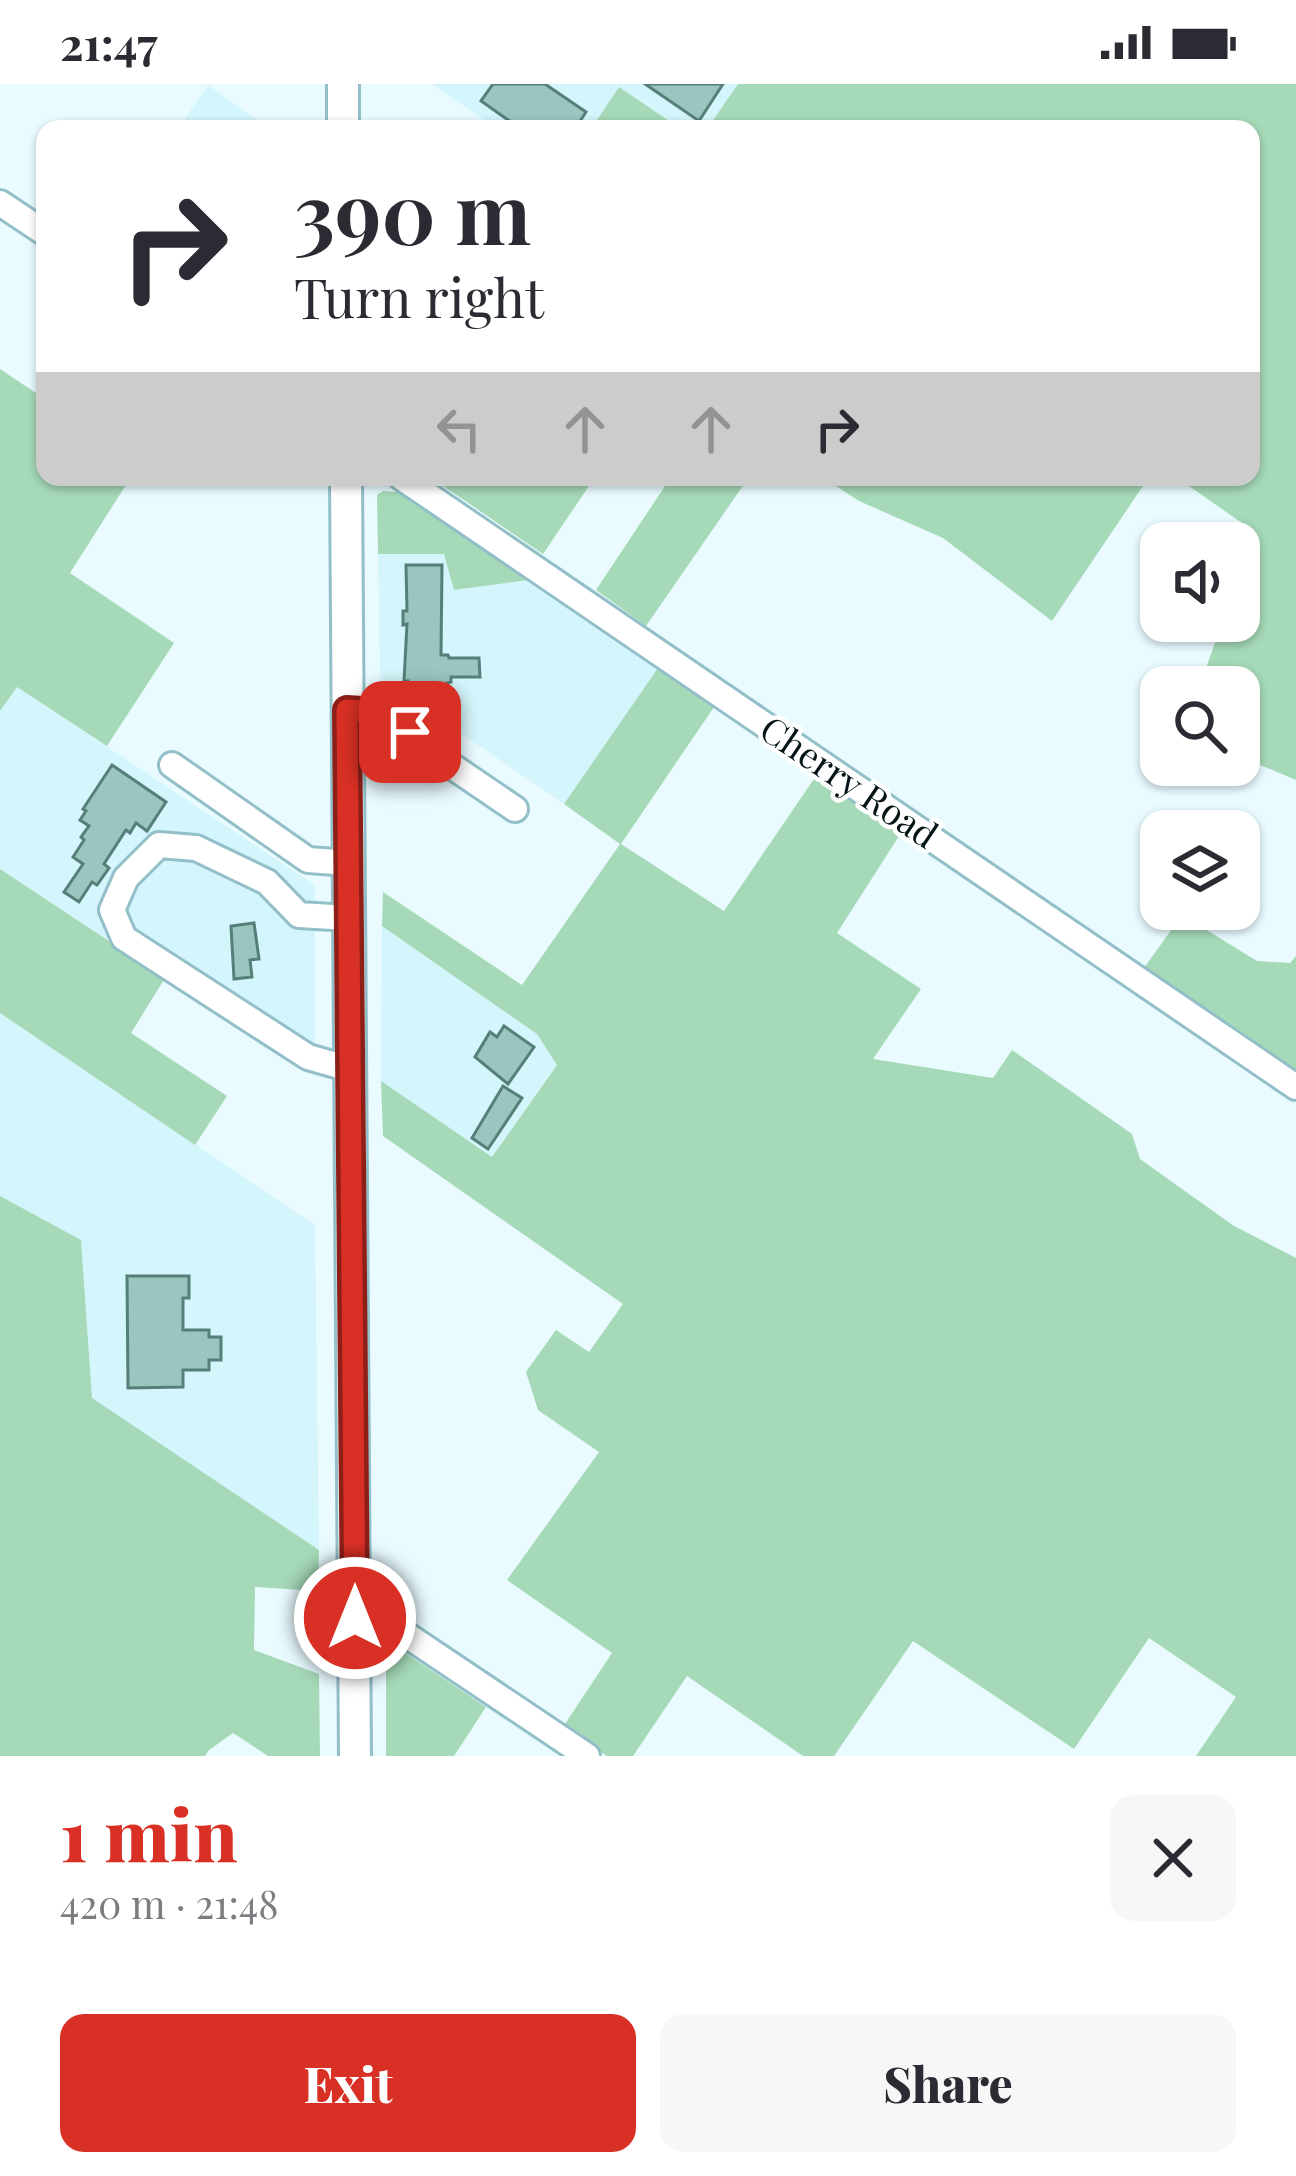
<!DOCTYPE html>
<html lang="en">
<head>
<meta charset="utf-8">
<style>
  body { margin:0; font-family:"Playfair Display",serif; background:#f7f7f7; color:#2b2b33; height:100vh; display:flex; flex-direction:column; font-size:45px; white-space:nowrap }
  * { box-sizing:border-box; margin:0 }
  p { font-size:39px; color:#7c7c81 }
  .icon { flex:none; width:66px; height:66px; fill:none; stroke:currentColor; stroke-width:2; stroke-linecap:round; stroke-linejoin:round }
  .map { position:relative; height:1672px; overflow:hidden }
  .sheet { display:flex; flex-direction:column; background:#fff; flex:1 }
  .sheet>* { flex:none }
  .banner { position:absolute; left:36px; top:36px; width:1224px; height:366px; border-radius:24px; box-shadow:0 3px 9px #0004; background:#fff; color:#2b2b33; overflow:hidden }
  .controls { position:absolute; left:1140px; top:438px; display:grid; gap:24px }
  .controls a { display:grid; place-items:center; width:120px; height:120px; border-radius:24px; background:#fff; box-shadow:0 3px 9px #0004; font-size:60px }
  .pin { position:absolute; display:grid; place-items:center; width:102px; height:102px; color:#fff; margin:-51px; border-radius:24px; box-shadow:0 6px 18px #0006 }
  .me { position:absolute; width:132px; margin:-66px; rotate:0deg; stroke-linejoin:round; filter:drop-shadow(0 0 9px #0008) }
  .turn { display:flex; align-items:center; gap:42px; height:252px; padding:0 60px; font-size:54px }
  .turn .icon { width:156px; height:156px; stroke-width:2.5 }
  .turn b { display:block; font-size:84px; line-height:102px }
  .lanes { display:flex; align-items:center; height:114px; padding:0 60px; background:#0003; justify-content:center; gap:60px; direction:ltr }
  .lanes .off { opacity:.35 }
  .round { display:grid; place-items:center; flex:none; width:126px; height:126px; border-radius:24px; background:#f7f7f7 }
  .headline { display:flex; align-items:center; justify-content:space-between; height:204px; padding:0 60px }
  h1 { font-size:72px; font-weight:800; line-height:90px; color:#d93025 }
  .action { display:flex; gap:24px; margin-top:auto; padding:24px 60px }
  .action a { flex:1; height:138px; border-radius:24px; background:#d93025; color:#fff; font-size:48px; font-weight:800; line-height:138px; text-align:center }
  .action a+a { background:#f7f7f7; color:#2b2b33 }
  .status { display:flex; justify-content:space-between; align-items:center; height:84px; padding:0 60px; background:#fff; direction:ltr }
  .status svg { height:33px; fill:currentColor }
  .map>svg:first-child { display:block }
</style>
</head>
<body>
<div class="status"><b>21:47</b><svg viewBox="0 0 49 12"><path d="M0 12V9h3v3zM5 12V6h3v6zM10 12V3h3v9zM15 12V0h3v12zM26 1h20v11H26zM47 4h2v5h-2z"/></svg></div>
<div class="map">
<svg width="1296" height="1672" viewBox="0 0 1296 1672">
  <rect width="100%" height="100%" fill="#e9fbff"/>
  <path fill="#d4f5fb" d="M432,0H738L707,45H681L620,4L591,45H497Z
    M208,1L270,45H178Z
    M378,470H445L455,506L529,496L658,584L564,720L380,594Z
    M16,602L315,801V992L0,785V627Z
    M382,842L537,950L557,980L492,1073L381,997Z
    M0,929L315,1141L319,1466L92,1314L81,1156L0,1112Z"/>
  <path fill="#a5d9b7" d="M738,0H1296V696L1239,672V603H1199L1223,537H1239V492L1252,446L1176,393H1251V45H707Z
    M619,3L681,45H591Z
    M0,285L45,315V393H131L70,489L174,559L107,662L17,603L0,627Z
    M430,393H595L543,470Z
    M671,393H749L646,542L596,506Z
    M822,393H1149L1052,537L943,454L859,417Z
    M383,407L398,408L529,496L454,506L444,470H378L377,411Z
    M658,584L714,623L621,760L724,827L816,692L901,749L837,849L921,905L873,975L993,994L1012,966L1132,1050L1140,1075L1234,1142L1296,1174V1672H1196L1236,1613L1149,1554L1074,1665L913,1557L834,1672H803L687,1592L633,1672H607L563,1643L612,1569L507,1496L599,1368L538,1326L526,1288L556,1246L589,1268L623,1220L383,1052L381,997L492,1073L557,981L537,950L382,842L383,808L522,901L620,760L564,720Z
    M0,785L165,894L131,949L227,1012L195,1061L0,929Z
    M1182,831L1257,877L1290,879L1296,872V986L1144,884Z
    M0,1112L81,1156L92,1314L319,1466L318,1507L255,1503L254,1566L319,1590L320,1672H268L233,1649L209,1666L205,1672H0Z
    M396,1565L404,1568L486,1623L454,1672H386V1571Z"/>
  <path fill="#9ac6bf" stroke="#557f79" stroke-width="3" d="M493,0H545L586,28L575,45H521L481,17Z
    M645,0H723L699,37Z
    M406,481H442L441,571H448L449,574H479L480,593H451V598L447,599V612L408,613V597H404L407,540L403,541V527H407Z
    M112,681L166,718L147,747L136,739L130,749L126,746L104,780L109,784L97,801L92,798L79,818L64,808L83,780L73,773L84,756L81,753L89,742L80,736L86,727L83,725Z
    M254,839L259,875L250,876L252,893L234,895L231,842Z
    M504,942L534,963L508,1000L475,973L490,948L497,953Z
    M503,1002L522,1014L488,1065L472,1054Z
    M127,1192H189V1214H183V1246H209V1253H221V1276H209V1286H183V1303L128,1304Z"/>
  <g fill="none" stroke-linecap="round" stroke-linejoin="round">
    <g stroke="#93bfc8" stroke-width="30">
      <path id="minor" d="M0,119L45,149
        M401,393L1296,1003
        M347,627H374L390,633L443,676L515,725
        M172,681L308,776L349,779
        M349,834L299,831L267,798L196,764L159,761L126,794L112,826L124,854L308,973L350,985
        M355,1534L385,1539L405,1550L587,1672"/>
    </g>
    <g stroke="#93bfc8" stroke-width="36">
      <path id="major" d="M343,0V45
        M346,393L355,1672"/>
    </g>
    <use href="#minor" stroke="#fff" stroke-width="24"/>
    <use href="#major" stroke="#fff" stroke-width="30"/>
  </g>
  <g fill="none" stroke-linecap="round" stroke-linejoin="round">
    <g stroke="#8d1f18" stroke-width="30">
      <path id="route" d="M355,1534L347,626C377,627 386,630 410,648"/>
    </g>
    <use href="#route" stroke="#d93025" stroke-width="21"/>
  </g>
  <g text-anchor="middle" stroke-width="9" stroke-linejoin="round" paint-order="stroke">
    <g font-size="36" fill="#041417" stroke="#fff">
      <text transform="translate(849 698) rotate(34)" y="13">Cherry Road</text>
    </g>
  </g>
</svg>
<div class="controls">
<a><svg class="icon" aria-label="sound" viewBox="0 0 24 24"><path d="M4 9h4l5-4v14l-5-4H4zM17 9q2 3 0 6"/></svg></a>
<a><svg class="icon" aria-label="search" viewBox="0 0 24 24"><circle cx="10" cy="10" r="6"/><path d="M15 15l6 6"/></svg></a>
<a><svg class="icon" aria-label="layers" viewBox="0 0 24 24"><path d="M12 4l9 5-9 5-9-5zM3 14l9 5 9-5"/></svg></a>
</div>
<div class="pin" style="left:410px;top:648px;background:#d93025"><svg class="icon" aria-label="arrive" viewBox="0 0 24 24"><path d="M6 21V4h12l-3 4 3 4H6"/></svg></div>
<svg class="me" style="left:355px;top:1534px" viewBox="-20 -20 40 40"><circle r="17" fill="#d93025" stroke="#fff" stroke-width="3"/><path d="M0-11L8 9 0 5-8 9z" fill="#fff"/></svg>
<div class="banner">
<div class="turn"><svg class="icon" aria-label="right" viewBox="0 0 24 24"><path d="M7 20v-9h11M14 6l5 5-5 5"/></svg><div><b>390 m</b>Turn right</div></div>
<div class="lanes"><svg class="icon off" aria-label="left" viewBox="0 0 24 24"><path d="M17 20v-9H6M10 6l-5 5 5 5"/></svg><svg class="icon off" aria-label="ahead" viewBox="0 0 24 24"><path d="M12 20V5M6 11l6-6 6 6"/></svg><svg class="icon off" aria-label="ahead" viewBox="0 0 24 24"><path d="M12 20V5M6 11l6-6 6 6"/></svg><svg class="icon" aria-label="right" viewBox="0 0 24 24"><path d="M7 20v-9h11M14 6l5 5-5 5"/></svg></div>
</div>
</div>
<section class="sheet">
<div class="headline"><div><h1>1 min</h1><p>420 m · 21:48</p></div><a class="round"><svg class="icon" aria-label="close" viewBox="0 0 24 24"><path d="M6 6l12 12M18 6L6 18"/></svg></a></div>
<div class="action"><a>Exit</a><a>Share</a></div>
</section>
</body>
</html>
